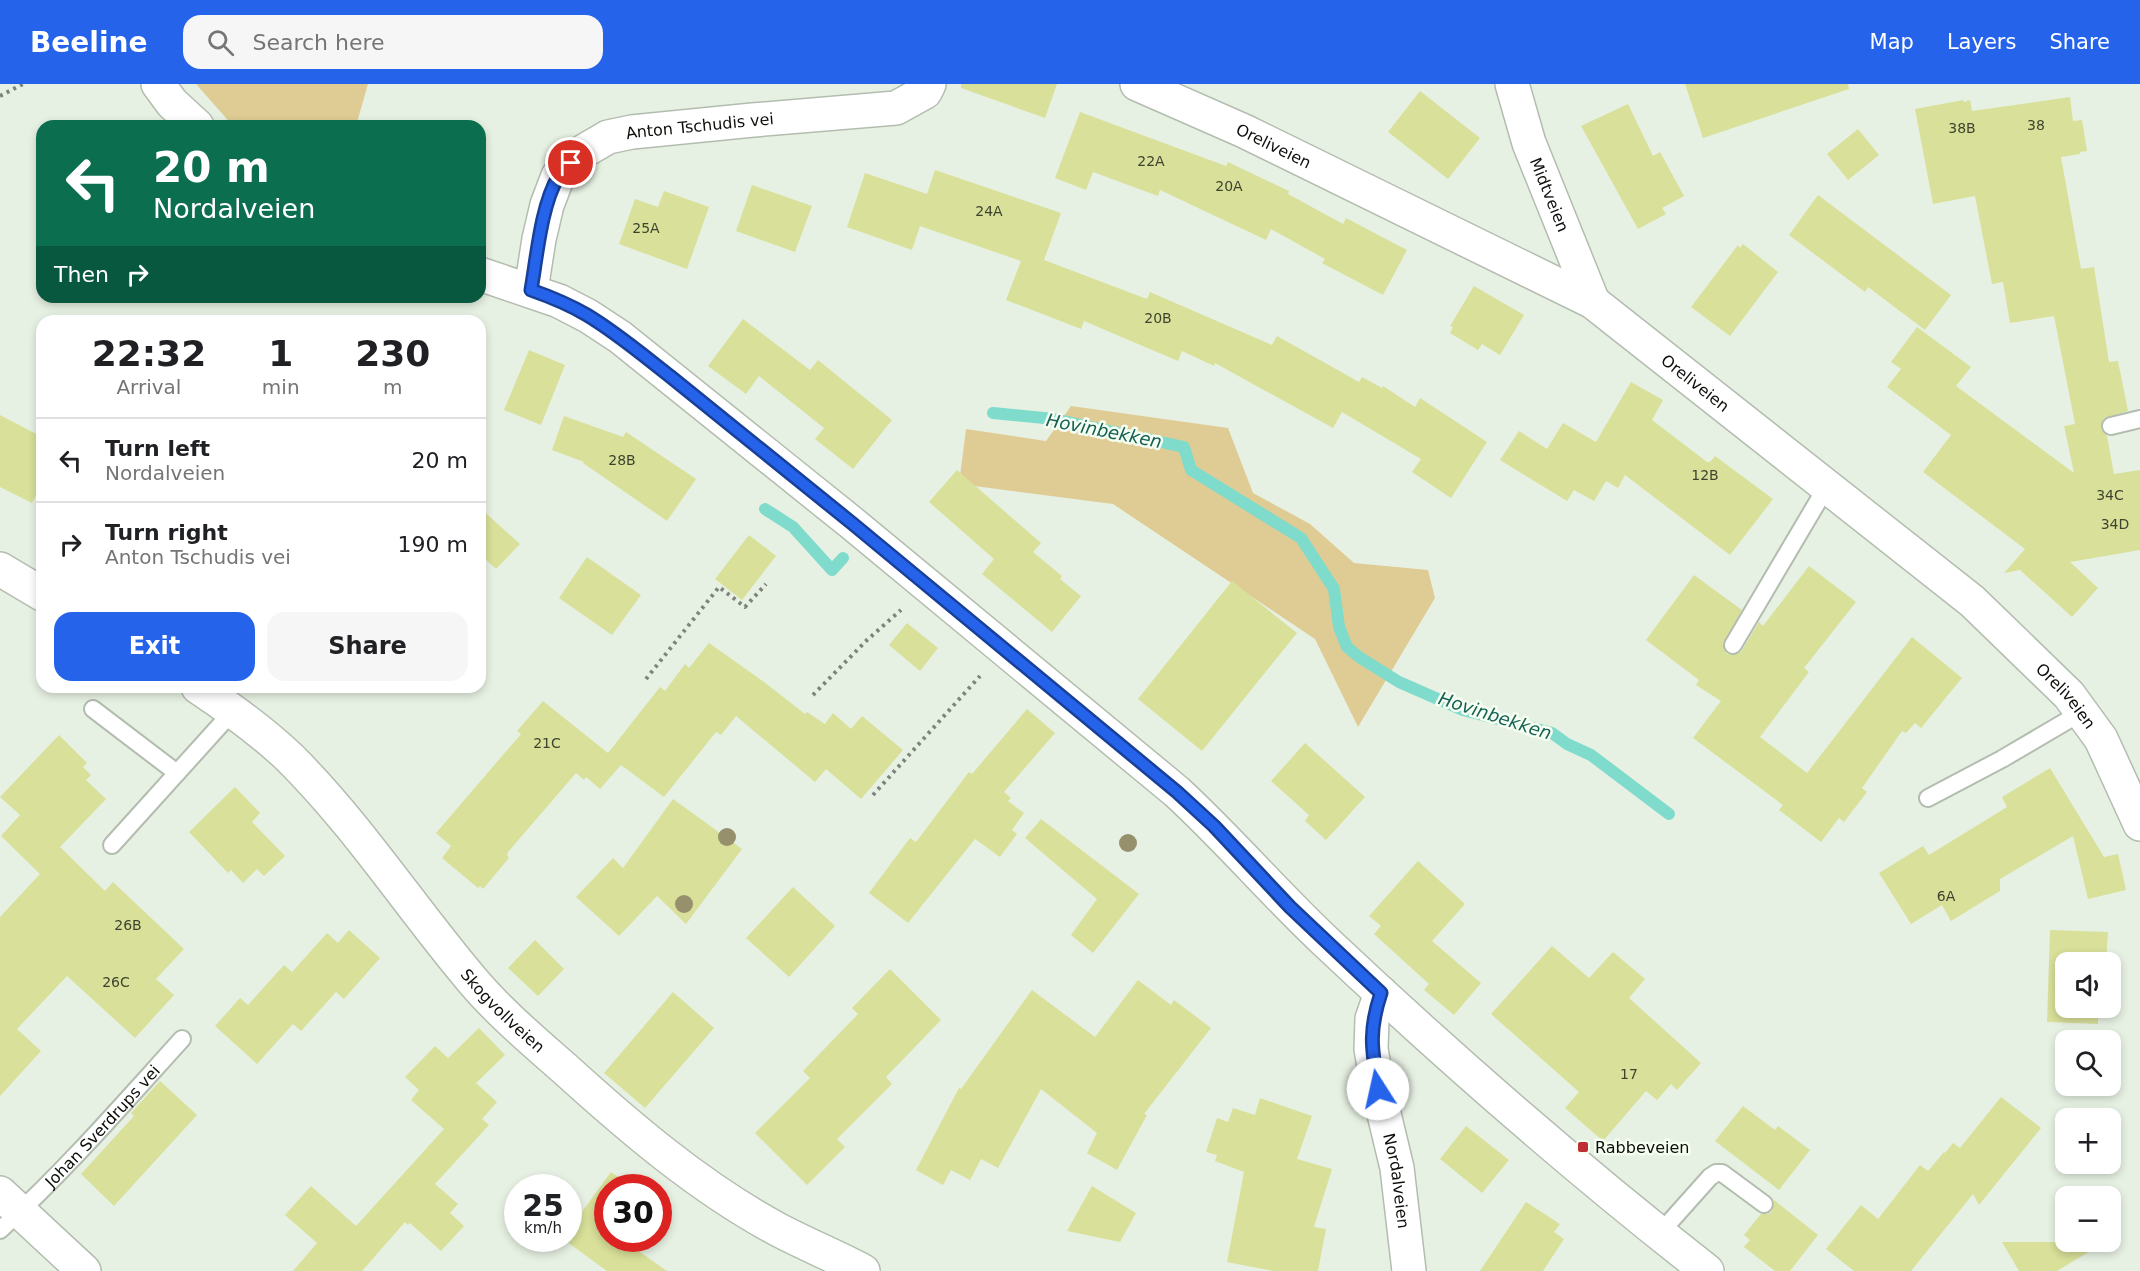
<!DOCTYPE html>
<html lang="en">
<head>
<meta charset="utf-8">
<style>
  body { margin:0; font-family:"DejaVu Sans",sans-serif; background:#f6f6f6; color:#202124; height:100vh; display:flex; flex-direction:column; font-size:22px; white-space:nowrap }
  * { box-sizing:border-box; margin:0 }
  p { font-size:20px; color:#757577 }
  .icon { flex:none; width:33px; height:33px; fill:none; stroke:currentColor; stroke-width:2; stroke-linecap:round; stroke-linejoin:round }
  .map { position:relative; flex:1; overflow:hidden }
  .drawer { position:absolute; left:36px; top:231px; width:450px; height:378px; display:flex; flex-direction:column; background:#fff; border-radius:18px; box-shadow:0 3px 9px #0003 }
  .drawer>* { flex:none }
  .hud { position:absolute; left:36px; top:36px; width:450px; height:183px; border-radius:18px; box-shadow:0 3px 9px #0003; background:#0b6e4f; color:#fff; overflow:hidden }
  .controls { position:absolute; left:2055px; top:868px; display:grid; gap:12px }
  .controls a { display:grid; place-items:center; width:66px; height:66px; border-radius:12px; background:#fff; box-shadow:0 3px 9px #0003; font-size:30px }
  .speed { position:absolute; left:504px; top:1090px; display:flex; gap:12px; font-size:30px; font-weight:700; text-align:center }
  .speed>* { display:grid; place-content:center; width:78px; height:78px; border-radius:50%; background:#fff; box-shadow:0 3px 9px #0003; line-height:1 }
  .speed small { font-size:15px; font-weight:400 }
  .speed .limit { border:9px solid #d22; background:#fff; color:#111 }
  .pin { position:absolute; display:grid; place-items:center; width:51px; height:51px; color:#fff; margin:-26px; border:3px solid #fff; border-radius:50%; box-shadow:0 2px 6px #0007 }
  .me { position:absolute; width:66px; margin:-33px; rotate:350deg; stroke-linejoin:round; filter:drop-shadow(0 0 4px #0008) }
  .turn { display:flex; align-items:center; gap:21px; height:126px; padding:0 18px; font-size:27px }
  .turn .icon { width:78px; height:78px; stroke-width:2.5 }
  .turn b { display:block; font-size:42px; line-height:51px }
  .then { display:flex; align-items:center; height:57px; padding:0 18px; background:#0003; gap:12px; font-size:22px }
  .eta { display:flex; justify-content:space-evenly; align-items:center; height:102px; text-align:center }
  .eta b { font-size:36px; font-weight:800; line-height:42px }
  .button { display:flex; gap:12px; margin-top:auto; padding:12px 18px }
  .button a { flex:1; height:69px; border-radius:18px; background:#2563eb; color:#fff; font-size:24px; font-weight:800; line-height:69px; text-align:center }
  .button a+a { background:#f6f6f6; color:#202124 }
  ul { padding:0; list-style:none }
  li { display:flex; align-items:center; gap:18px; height:84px; padding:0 18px; border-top:2px solid #e0e0e0 }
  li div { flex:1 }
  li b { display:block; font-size:22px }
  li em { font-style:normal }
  header { display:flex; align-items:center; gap:36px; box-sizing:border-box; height:84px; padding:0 30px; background:#2563eb; color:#fff }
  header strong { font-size:28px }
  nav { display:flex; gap:33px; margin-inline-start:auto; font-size:21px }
  .search { width:420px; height:54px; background:#f6f6f6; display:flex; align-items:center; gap:15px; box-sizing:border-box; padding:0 21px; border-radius:18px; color:#757577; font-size:22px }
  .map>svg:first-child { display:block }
</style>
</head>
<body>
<header>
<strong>Beeline</strong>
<div class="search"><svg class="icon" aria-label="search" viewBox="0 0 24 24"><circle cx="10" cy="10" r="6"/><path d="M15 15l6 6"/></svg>Search here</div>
<nav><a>Map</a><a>Layers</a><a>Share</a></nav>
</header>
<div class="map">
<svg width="2140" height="1187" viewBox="0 0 2140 1187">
  <rect width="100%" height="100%" fill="#e7f1e3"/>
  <path fill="#dfcc95" d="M196,0H368L356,42H233Z
    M1071,322L1228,344L1253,409L1310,440L1354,479L1428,486L1435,514L1358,643L1315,555L1113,420L959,400L966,345L1046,357Z"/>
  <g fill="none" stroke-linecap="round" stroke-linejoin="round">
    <path stroke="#7fdbcb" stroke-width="12" d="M993,329L1054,335L1184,363L1191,386L1301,454L1334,505L1339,543L1347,563L1359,573L1399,598L1463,626L1552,649L1567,660L1591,671L1669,730
      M765,425L793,443L832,486L843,474"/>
  </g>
  <path fill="#d8e09a" d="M961,0H1057L1045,34L961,4Z
    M1685,0H1848L1849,5L1703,54Z
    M1420,7L1480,54L1448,95L1388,48Z
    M2070,13L2073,37L2082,36L2087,67L2080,68V70L2061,73L2081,185L2094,183L2109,278L2118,277L2128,327L2104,334L2101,344L2107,352L2114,390L2140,386V466L2070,478L2098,504L2072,533L2020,486L2004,489L2025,465L1923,388L1951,351L1887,303L1901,285L1891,278L1917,243L1971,283L1956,302L2074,389L2064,342L2075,340L2054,232L2010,239L2003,198L1992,200L1975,112L1933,120L1915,25L1963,16L1964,18L1970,16L1972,27Z
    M1628,20L1653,72L1660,68L1684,112L1662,124L1666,130L1638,145L1581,42Z
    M1080,28L1226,82L1228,78L1289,107L1288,110L1343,140L1346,134L1407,166L1383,211L1322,179L1325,175L1271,145L1266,156L1160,106L1158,112L1093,88L1086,106L1055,94Z
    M1858,45L1879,71L1848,96L1827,70Z
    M935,86L1061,129L1044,176L1147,215L1150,208L1272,261L1277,252L1359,298L1362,293L1382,304L1383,302L1415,323L1420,314L1487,358L1451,414L1412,388L1421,375L1342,328L1333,344L1215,279L1214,282L1182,267L1178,277L1084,237L1081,245L1006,216L1021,177L920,142L912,166L847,143L865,89L927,110Z
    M752,101L812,122L795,168L736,147Z
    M664,107L709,123L687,185L619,160L635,115L658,123Z
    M1818,111L1951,211L1925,246L1868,203L1865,208L1789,151Z
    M1743,160L1778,188L1730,252L1691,223L1738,161L1740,164Z
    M1474,202L1524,231L1500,271L1482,260L1478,266L1450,249L1453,243L1450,242Z
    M743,235L810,286L818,276L892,336L853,385L815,355L824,344L759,292L746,310L708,282Z
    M529,266L565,281L541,341L504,326Z
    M1631,298L1663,316L1652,336L1707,378H1710L1715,372L1773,415L1730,471L1625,391L1618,404L1606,397L1594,417L1574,406L1567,417L1500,376L1519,347L1547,365L1563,339L1596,358Z
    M0,331L42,353V400L32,419L0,403Z
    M564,332L623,353L626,348L696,395L667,437L583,379L584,378L552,366Z
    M957,386L1041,459L1033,468L1062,492L1060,495L1081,512L1052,548L982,490L994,475L929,418Z
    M480,424L520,460L496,485L480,470Z
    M749,451L776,472L742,516L715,495Z
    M587,473L641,511L612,551L559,514Z
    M1809,482L1856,518L1804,584L1809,588L1760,653L1807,689L1912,553L1962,594L1921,644L1915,639L1906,649L1902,647L1862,704L1867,708L1844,738L1839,734L1821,758L1779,726L1783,721L1693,654L1721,617L1696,601L1699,596L1646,556L1694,491L1742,526L1723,560L1727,570H1738L1742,566L1759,538L1763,542Z
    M1232,497L1297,549L1202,667L1138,615Z
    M907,539L938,564L920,587L889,561Z
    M709,559L764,598L805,630L807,628L825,640L833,629L851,645L862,632L903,666L861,715L826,685L815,698L736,632L721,651L716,648L664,713L621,681L600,705L586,693L584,696L576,689L508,768L507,771L509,774L483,805L480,802L478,804L442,774L451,762L436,749L521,650L517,647L543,617L608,669L660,603L665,607L685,580L689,584Z
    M1027,625L1055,649L1004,708L1011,714L1008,717L1024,729L1012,746L1017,750L1000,773L975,755L908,839L869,809L910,754L916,758L969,688L972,690Z
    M59,651L87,679L83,683L91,691L86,696L106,715L60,763L105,807L113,798L184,865L156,895L174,911L135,954L67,892L17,945L41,967L0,1012V833L40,790L1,752L20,731L0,713Z
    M1305,659L1365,713L1326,756L1305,737L1309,731L1271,697Z
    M2050,684L2104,773L2118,770L2126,806L2088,815L2073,752L2000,795V807L1951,837L1942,821L1911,840L1879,789L1923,762L1929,771L2007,723L2002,713Z
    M235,703L260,729L252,738L285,772L264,792L257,785L243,799L231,786L228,789L189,748Z
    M673,715L742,765L686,840L657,812L619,852L576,813L613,774L623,784Z
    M1041,735L1139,810L1093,869L1071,851L1097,815L1025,754Z
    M1418,777L1465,820L1432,857L1481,899L1454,931L1424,906L1429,900L1374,850L1381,842L1369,832Z
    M793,803L835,842L789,893L746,854Z
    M349,846L380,874L344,915L336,908L301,947L293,940L257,980L215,942L240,914L248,921L284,881L292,888L327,849L338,859Z
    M2050,846L2108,848L2106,879H2066V924H2098V940L2047,938Z
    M535,856L564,885L538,912L508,884Z
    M1552,862L1589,894L1613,868L1645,895L1629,914L1701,979L1677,1006L1671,1000L1657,1016L1646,1007L1603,1057L1565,1024L1579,1008L1491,930Z
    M890,885L941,936L886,993L892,1000L837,1055L845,1063L807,1101L755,1049L810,994L803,987L858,930L852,924Z
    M1138,896L1171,921L1174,916L1211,944L1144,1030L1147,1031L1117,1086L1087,1069L1097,1049L1041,1005L998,1084L981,1075L970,1096L951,1086L943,1101L916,1086L959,1004L961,1005L1032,906L1095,953Z
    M673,908L714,944L645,1024L604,989Z
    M479,944L505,971L476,999L497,1018L482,1035L489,1041L435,1100L458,1120L450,1129L464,1142L441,1167L410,1139L408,1141L405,1138L362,1187H293L317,1159L285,1131L311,1102L356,1142L444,1045L411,1016L419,1006L405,993L435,962L448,974Z
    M160,997L197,1031L114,1122L81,1090L134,1032L131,1029Z
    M2001,1013L2041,1044L1979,1121L1973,1110L1911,1187H1854L1826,1165L1861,1121L1878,1135L1920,1081L1928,1087L1944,1068L1945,1069L1953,1059L1960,1064Z
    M1260,1014L1312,1032L1297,1075L1332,1085L1314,1143L1326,1145L1318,1187H1273L1227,1178L1244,1088L1215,1077L1217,1071L1206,1068L1217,1034L1228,1038L1233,1024L1255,1031Z
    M1743,1022L1775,1046L1778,1042L1810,1066L1779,1106L1715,1057Z
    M1466,1042L1509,1076L1482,1109L1440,1075Z
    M611,1088L634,1104H608V1155H650L640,1168L667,1187H607L563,1155H568V1147Z
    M1092,1102L1136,1129L1120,1158L1067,1147Z
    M1774,1116L1818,1151L1790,1187H1775L1744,1163L1750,1156L1744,1151L1761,1130H1768L1772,1127Z
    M1526,1118L1560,1140L1554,1148L1564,1155L1543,1187H1480Z
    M2002,1158H2105L2057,1187H2019Z"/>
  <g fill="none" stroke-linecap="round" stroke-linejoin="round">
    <g stroke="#b3bdaf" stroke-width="20">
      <g id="service">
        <path d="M2111,342L2140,335"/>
        <path d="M1733,561L1827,402"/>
        <path d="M93,625L177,689"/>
        <path d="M1928,714L2002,675L2082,628"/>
        <path d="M112,761L233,627"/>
        <path id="s1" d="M0,1146C65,1087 123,1020 182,955"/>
        <path d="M1660,1149L1710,1093L1716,1089H1722L1764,1120"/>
      </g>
    </g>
    <g stroke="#b3bdaf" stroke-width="36">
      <g id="minor">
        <path id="s2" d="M1137,0L1244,47L1593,218L1972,517L2069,611L2101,655L2140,740"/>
        <path id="s3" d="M1512,0L1529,59L1593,218"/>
        <path id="s4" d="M531,206L539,155L547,121L558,92L584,67L608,53L632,48L753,36L896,24L925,8L929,0"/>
        <path d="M0,485L42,510"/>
        <path id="s5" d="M198,603C231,625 263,648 291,675C359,743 411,824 472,896C499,928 532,956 564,984C629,1043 699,1103 777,1145C805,1160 835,1172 863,1187"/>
        <path id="s6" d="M1381,909L1372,935L1371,965L1378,1005L1397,1084L1409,1187"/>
        <path d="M0,1109L84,1187"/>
      </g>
    </g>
    <g stroke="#b3bdaf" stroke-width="36">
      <path id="tertiary" d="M158,0L172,19L197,42
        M480,190L559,217L588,232L620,253L853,440L1177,708C1229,756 1274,809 1325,857C1446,971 1575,1084 1707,1187"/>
    </g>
    <path stroke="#7e847b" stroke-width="4" stroke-dasharray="3 4.5" stroke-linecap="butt" d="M0,12L23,0
      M646,595L719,503L745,523L766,500
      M813,611L867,556L901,526
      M873,711L980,592"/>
    <use href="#service" stroke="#fff" stroke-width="16"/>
    <use href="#minor" stroke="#fff" stroke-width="33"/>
    <use href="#tertiary" stroke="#fff" stroke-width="33"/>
  </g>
  <g fill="#96916c">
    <circle cx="727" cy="753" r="9"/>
    <circle cx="1128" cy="759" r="9"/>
    <circle cx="684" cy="820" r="9"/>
  </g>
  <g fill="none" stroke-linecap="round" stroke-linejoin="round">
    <g stroke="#184099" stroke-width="15">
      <path id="route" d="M571,79C567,83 561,88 558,93C541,122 537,172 531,206C551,213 570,221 587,231C617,249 644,272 671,293L853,440L1177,708L1214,742L1290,823L1381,909C1368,948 1372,966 1378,1005"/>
    </g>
    <use href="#route" stroke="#2563eb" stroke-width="10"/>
  </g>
  <rect fill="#bf2f36" stroke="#f5fef0" stroke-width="2" x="1577" y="1057" width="12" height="12" rx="3"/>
  <g text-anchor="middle" stroke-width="5" stroke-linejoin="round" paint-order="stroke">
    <g font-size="14" fill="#3f432e">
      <text x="2036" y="46">38</text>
      <text x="1962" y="49">38B</text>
      <text x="1151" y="82">22A</text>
      <text x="1229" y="107">20A</text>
      <text x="989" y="132">24A</text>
      <text x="646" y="149">25A</text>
      <text x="1158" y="239">20B</text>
      <text x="622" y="381">28B</text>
      <text x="1705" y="396">12B</text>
      <text x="2110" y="416">34C</text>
      <text x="2115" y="445">34D</text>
      <text x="547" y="664">21C</text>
      <text x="1946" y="817">6A</text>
      <text x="128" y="846">26B</text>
      <text x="116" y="903">26C</text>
      <text x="1629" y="995">17</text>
    </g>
    <g font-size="16" fill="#0c0f0a" stroke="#f5fef0">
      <text dy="6" stroke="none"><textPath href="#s4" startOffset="274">Anton Tschudis vei</textPath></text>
      <text dy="6" stroke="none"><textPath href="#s2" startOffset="150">Oreliveien</textPath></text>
      <text dy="6" stroke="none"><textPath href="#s3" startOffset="117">Midtveien</textPath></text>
      <text dy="6" stroke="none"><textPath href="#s2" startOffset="636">Oreliveien</textPath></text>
      <text dy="6" stroke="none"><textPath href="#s2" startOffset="1122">Oreliveien</textPath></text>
      <text dy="6" stroke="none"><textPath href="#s5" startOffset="447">Skogvollveien</textPath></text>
      <text dy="6" stroke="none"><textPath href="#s1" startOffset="146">Johan Sverdrups vei</textPath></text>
      <text dy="6" stroke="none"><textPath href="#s6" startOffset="192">Nordalveien</textPath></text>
    </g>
    <g font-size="16" fill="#0c0f0a" stroke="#f5fef0" text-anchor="start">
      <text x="1595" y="1069">Rabbeveien</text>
    </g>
    <g font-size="18" font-style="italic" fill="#166157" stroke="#f5fef0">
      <text transform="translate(1104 347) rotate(11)" y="6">Hovinbekken</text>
      <text transform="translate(1495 632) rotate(18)" y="6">Hovinbekken</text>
    </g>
  </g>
</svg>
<div class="controls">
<a><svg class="icon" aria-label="sound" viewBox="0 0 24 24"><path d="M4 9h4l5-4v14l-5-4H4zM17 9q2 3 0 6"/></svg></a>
<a><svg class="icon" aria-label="search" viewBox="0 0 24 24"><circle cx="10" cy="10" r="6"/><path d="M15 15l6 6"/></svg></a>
<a>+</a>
<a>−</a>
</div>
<div class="speed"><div>25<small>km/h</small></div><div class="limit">30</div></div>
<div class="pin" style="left:571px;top:79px;background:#d93025"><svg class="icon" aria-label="arrive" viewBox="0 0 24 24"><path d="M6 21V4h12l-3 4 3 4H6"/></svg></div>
<svg class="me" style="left:1378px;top:1005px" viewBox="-20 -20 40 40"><circle r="19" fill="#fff"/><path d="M0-13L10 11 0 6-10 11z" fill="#2563eb"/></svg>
<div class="hud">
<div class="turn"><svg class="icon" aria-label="left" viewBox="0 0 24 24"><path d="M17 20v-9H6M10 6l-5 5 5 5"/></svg><div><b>20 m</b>Nordalveien</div></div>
<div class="then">Then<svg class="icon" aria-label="right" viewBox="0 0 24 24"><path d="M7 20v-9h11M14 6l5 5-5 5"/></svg></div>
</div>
<section class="drawer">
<div class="eta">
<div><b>22:32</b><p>Arrival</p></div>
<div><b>1</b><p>min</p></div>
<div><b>230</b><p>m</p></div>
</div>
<ul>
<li><svg class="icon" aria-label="left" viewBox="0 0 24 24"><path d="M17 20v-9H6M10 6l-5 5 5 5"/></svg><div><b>Turn left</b><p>Nordalveien</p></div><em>20 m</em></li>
<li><svg class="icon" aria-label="right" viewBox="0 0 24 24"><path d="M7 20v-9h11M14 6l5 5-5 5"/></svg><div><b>Turn right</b><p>Anton Tschudis vei</p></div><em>190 m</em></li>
</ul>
<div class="button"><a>Exit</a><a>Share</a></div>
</section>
</div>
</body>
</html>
